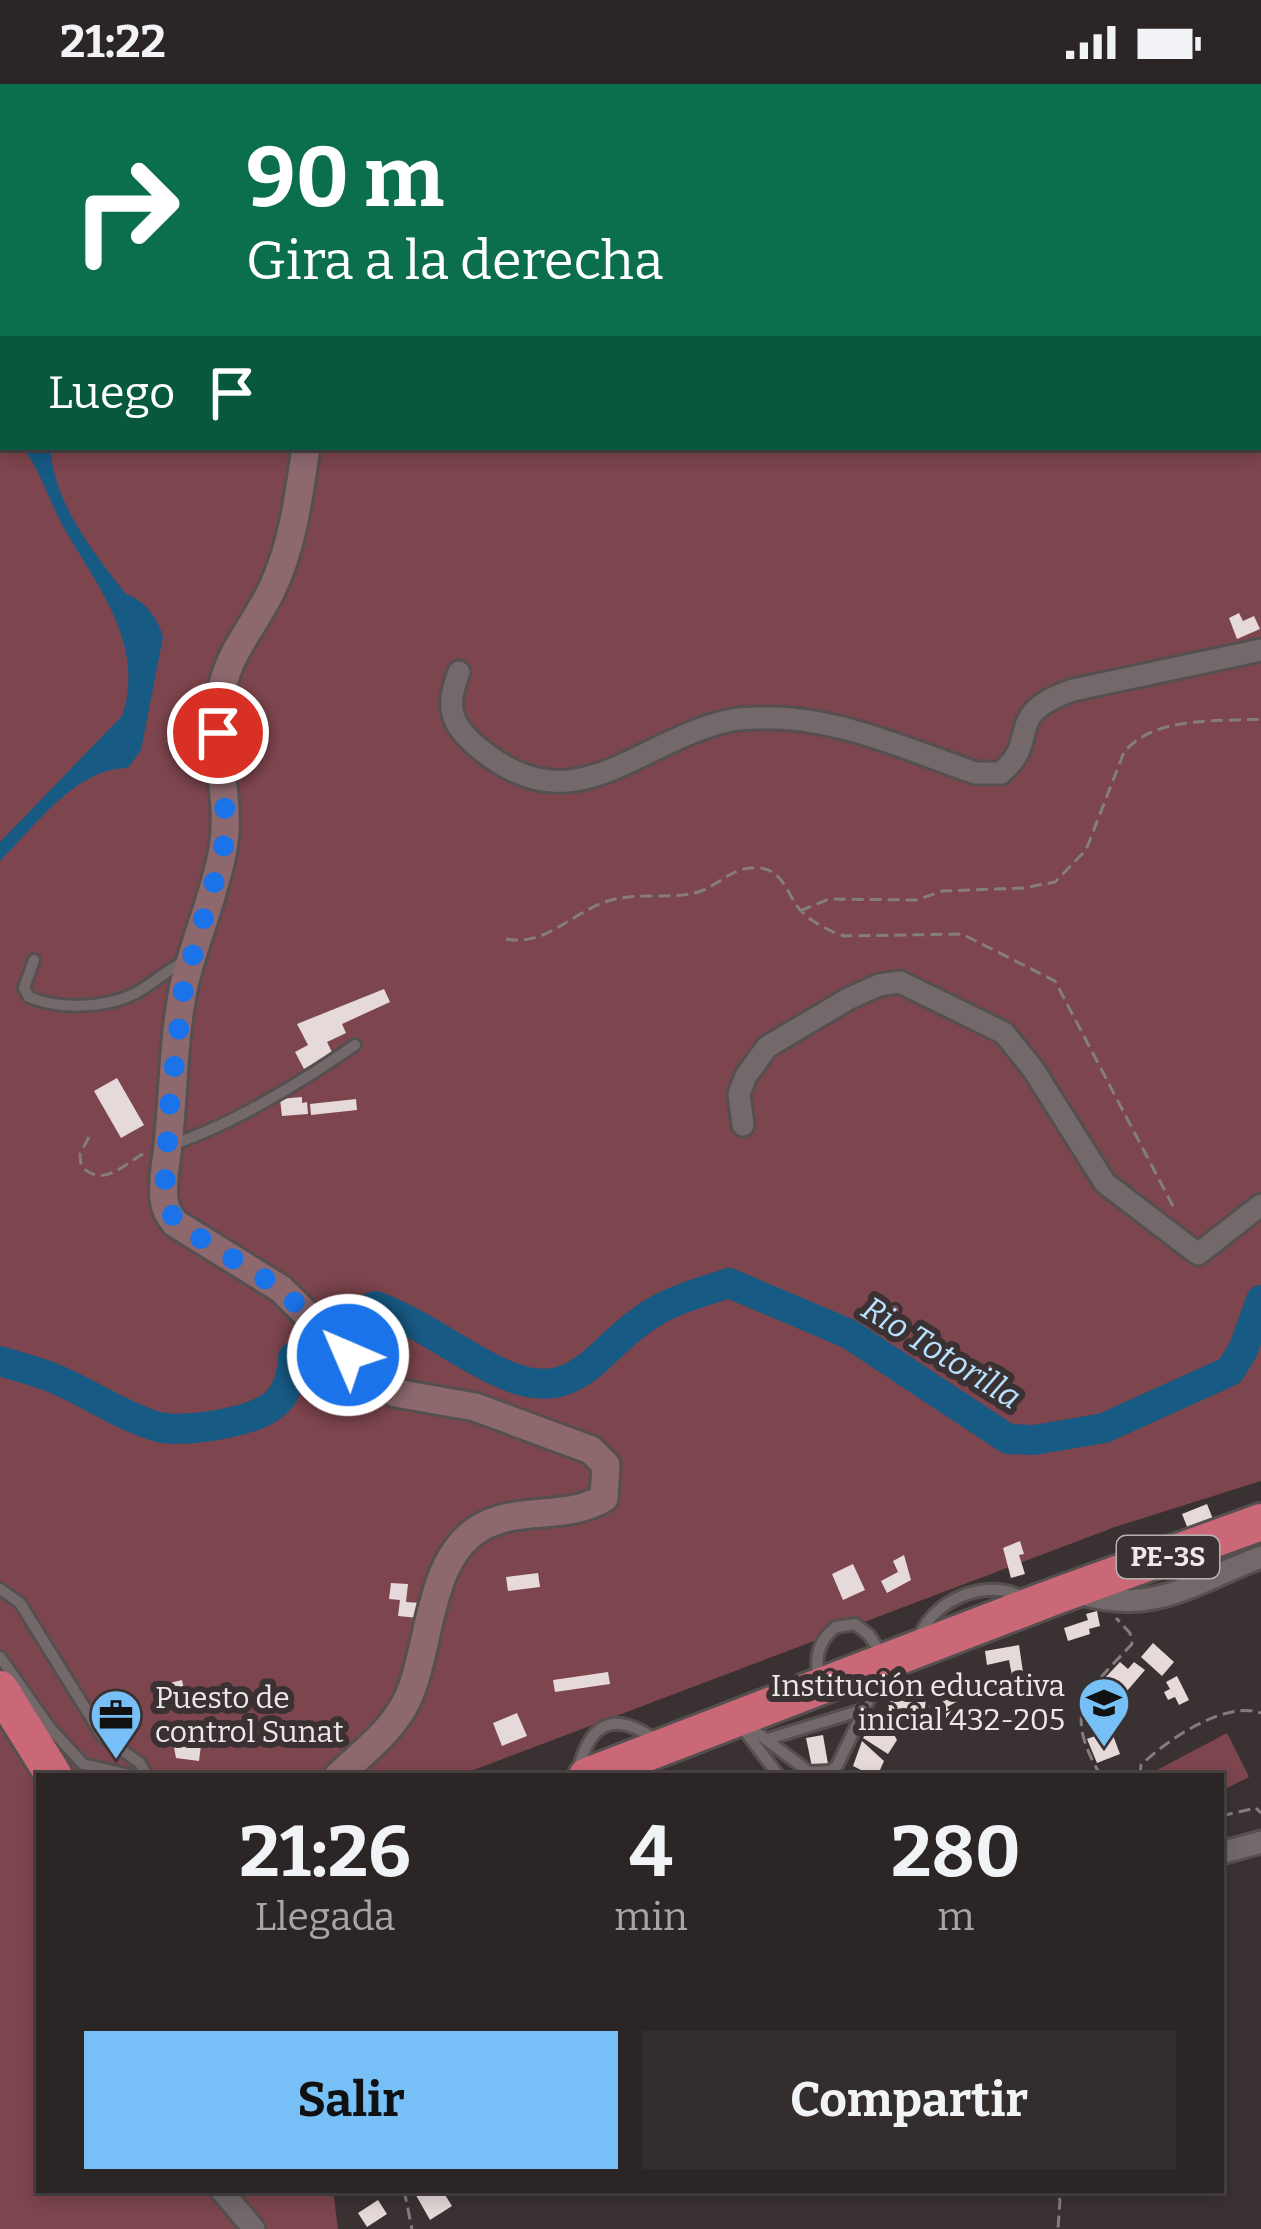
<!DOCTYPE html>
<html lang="es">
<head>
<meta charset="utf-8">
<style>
  body { margin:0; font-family:Bitter,serif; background:#342d2e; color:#f1f3f6; height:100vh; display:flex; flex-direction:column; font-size:45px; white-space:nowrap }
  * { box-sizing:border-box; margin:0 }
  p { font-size:39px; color:#a6a5a7 }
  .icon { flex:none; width:66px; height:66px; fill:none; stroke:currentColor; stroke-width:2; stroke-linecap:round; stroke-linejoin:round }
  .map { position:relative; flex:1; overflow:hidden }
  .side { position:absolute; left:36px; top:1689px; width:1188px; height:420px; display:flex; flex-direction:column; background:#2c2526; border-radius:0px; box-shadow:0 6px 18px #0003,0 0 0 3px #484243 }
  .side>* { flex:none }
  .banner { position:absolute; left:0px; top:0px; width:1263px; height:366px; box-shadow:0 6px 18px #0003,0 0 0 3px #484243; background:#0b6e4f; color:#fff; overflow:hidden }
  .pin { position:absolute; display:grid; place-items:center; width:102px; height:102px; color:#fff; margin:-51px; border:6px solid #fff; border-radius:50%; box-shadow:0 3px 12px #0007 }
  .me { position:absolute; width:132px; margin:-66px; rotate:315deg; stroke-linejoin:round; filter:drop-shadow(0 0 9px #0008) }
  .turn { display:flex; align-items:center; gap:42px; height:252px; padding:0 48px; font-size:54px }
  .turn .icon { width:156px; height:156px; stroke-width:2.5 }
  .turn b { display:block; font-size:84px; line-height:102px }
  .then { display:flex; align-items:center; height:114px; padding:0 48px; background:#0003; gap:24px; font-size:45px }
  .eta { display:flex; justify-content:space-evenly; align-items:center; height:204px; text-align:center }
  .eta b { font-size:72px; font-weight:700; line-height:84px }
  .button { display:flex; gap:24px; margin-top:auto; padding:24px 48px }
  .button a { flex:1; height:138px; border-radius:0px; background:#76c0f7; color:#111; font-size:48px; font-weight:700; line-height:138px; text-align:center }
  .button a+a { background:#342d2e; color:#f1f3f6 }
  .status { display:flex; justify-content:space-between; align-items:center; height:84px; padding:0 60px; background:#2c2526; direction:ltr }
  .status svg { height:33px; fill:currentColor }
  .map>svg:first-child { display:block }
</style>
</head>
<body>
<div class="status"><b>21:22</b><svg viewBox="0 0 49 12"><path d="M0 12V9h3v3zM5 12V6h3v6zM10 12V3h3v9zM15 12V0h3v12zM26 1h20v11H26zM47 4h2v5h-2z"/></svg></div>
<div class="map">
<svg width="1261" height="2145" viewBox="0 0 1261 2145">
  <rect width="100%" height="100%" fill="#3a3132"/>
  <path fill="#7d454d" d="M0,0L572,3H3V363H1260V3H631L1261,0V1397L1115,1443L458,1692H39V2106H333L338,2145H0Z
    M1227,1649L1249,1693L1221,1707V1692H1157L1155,1687Z"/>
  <path fill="#175a84" d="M22,363H50C54,419 92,467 126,510C145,517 158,534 163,553L141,666L128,684C75,684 35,743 0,777V758L122,632C147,559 94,498 61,439C48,414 40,385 22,363Z"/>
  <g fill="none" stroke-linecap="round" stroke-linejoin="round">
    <path stroke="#175a84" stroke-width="30" d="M0,1277C18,1283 36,1287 53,1294C88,1308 119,1331 155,1342C179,1350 251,1339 272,1322C288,1311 292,1290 293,1273L341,1239L375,1222C420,1238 456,1268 499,1288C578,1326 595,1264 651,1230C674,1215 703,1208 729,1199L849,1250L1008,1355L1034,1356L1104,1344L1230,1287L1243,1266L1261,1216"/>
  </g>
  <path fill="#e5d9da" d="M1239,529L1243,537L1254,532L1260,545L1237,555L1229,534Z
    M384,905L390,918L342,940L346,949L327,958L333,970L304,985L295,968L308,961L297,940Z
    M117,994L144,1041L121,1054L94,1007Z
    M302,1013V1019L307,1018L308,1030L282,1032L280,1015Z
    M356,1015L357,1026L311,1031L310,1020Z
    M1207,1420L1215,1440L1190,1450L1182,1430Z
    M1020,1457L1024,1470L1019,1471L1025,1490L1011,1494L1003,1464Z
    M904,1471L911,1496L887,1509L881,1497L898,1488L893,1477Z
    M853,1480L865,1506L843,1516L832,1490Z
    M538,1489L540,1503L508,1507L506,1493Z
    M391,1499L408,1500L406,1518L421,1519L419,1534L398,1532L400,1516L389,1515Z
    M1097,1527L1100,1542L1089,1545L1090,1550L1068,1557L1064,1544L1088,1536L1086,1530Z
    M1153,1559L1174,1578L1162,1592L1141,1573Z
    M1019,1561L1024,1595L1013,1597L1009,1576L987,1581L985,1567Z
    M1120,1578L1128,1585L1134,1578L1145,1586L1121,1614L1102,1597Z
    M608,1588L610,1600L555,1608L553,1596Z
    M1177,1592L1189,1616L1179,1621L1175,1613L1168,1616L1164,1608L1170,1605L1166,1598Z
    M182,1596L186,1615L165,1620L161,1601Z
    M949,1597L958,1617L947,1623L949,1626L932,1633L929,1622L943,1617L940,1610L931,1614L928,1607Z
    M922,1602L926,1610L925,1625L896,1639L887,1619Z
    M958,1624L963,1636L935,1648L930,1636Z
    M881,1627L897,1656L888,1670L863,1654Z
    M517,1629L527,1652L502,1662L493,1639Z
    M1111,1646L1120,1670L1097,1679L1087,1655Z
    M823,1651L828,1680L812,1683L806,1654Z
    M862,1657L884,1677L880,1686L894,1692H858L861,1686L853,1682Z
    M173,1658L201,1661L199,1677L176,1674Z
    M413,2106H442L452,2122L430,2136Z
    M378,2116L387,2130L367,2143L358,2129Z"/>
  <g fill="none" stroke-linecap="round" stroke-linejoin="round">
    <g stroke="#564f50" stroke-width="16">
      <path id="lane" d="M0,267L3,270
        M34,876L24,904L29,913C59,926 105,924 134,910C152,901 166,886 184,878
        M171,1061C234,1040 300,999 355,961
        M0,1505L20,1519L103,1653L140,1679L147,1692
        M918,1557C929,1517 987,1492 1024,1514
        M0,1573L50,1644L83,1680L134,1692
        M820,1599C814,1577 817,1557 836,1543L855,1540L869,1551L883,1572
        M744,1639L809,1688L830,1687L837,1682L882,1588
        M741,1642L779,1692
        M768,1655L865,1625
        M578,1687C590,1637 615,1626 657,1657"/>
    </g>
    <g stroke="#564f50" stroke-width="27">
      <path id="street" d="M77,3L84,0
        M0,28L3,26
        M1260,151L1261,152
        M459,588C447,619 448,637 474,660C572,746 631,660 727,637C741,633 759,634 773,634C842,635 911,667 976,689H1001C1042,654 1001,631 1073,606L1261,566
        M743,1041L739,1010L746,992L767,963L848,915L879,901L900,898L1004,949L1033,985L1105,1099L1198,1170L1261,1121
        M1076,1508C1153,1533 1192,1499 1261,1473
        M1221,1769L1261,1758
        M221,2106L254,2145"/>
    </g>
    <g stroke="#564f50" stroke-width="33">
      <path id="secondary" d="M120,0L121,3
        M306,363C299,411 293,461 272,505C258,535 235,561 225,593C206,653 233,709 223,765C215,810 196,853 185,897C173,950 174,1006 168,1061C166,1079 162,1097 164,1115C165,1125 169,1132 175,1139L281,1205L372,1295L396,1309L475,1323L591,1366L606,1381L604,1414C566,1437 519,1421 480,1444C426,1475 431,1569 406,1618C391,1648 362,1669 338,1692"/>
    </g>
    <g stroke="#564f50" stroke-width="42">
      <path id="highway" d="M0,1605L54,1692
        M587,1692L1056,1512L1261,1438"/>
    </g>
    <path stroke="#847c7d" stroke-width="3" stroke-dasharray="12 6" stroke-linecap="butt" d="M800,827L829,815L916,816L943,807L1024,804L1055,798L1086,766L1124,668C1156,631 1217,638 1261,635
      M506,855C546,863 572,828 608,817C639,807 674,817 701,807C724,798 732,782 760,784C786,787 787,814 803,829C815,840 830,847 844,852L962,850L1055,897L1175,1126
      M89,1053L80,1070L81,1082C104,1105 121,1081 145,1069
      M1010,1692H1011
      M1101,1692C1062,1626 1085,1610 1132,1560L1130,1549L1116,1534
      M1140,1692L1141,1681C1167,1656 1225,1616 1261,1629
      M1221,1732L1256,1724L1261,1729
      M1221,1931V1936
      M404,2106L412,2145
      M540,2106H561
      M1019,2106H1038
      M1044,2106L1056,2109L1060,2116L1058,2145"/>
    <use href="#lane" stroke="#73696a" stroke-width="10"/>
    <use href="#street" stroke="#73696a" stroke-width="21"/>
    <use href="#secondary" stroke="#8d696e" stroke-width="27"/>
    <use href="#highway" stroke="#cb6877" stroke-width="36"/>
  </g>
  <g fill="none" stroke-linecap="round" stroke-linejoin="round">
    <path stroke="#1a73e8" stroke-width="21" stroke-dasharray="0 37.8" d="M218,649L226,738L223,768L184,901L170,1018L164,1114L176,1139L281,1205L348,1271"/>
  </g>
  <defs>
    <g id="school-pin" transform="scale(2.7)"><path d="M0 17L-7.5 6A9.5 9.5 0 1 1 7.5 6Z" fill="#76c0f7" stroke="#3a3132"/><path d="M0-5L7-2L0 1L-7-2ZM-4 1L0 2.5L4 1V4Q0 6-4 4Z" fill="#111"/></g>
    <g id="office-pin" transform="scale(2.7)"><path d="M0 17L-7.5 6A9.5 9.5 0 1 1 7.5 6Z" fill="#76c0f7" stroke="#3a3132"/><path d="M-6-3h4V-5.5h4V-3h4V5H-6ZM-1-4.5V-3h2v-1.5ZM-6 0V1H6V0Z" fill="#111"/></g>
  </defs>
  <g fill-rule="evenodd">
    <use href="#school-pin" x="1104" y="1619"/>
    <use href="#office-pin" x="116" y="1631"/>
  </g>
  <g text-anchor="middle" stroke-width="12" stroke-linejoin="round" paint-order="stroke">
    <rect fill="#3a3132" stroke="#b8b1b2" stroke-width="3" x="1117" y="1452" width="102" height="42" rx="9"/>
    <g font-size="27" font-weight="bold" fill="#eee8e9">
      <text x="1168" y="1482">PE-3S</text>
    </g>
    <g font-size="30" fill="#eee8e9" stroke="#3a3132" text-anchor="end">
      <text x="1065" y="1612">Institución educativa<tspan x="1065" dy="34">inicial 432-205</tspan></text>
      <text x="155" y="1624" text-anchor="start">Puesto de<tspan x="155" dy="34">control Sunat</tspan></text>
    </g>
    <g font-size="33" font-style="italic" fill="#b8e0ff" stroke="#3a3132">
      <text transform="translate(942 1268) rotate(32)" y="12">Rio Totorilla</text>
    </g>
  </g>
</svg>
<div class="pin" style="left:218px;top:649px;background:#d93025"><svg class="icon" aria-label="arrive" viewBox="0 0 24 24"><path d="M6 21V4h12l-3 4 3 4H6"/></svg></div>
<svg class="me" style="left:348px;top:1271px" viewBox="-20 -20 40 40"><circle r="17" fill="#1a73e8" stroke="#fff" stroke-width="3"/><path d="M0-11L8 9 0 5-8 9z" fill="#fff"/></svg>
<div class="banner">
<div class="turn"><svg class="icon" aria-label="right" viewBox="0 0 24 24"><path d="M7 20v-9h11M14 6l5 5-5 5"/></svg><div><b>90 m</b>Gira a la derecha</div></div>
<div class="then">Luego<svg class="icon" aria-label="arrive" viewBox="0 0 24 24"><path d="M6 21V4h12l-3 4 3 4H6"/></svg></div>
</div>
<section class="side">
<div class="eta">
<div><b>21:26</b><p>Llegada</p></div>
<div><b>4</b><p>min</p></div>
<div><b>280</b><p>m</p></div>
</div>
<div class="button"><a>Salir</a><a>Compartir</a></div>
</section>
</div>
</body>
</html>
